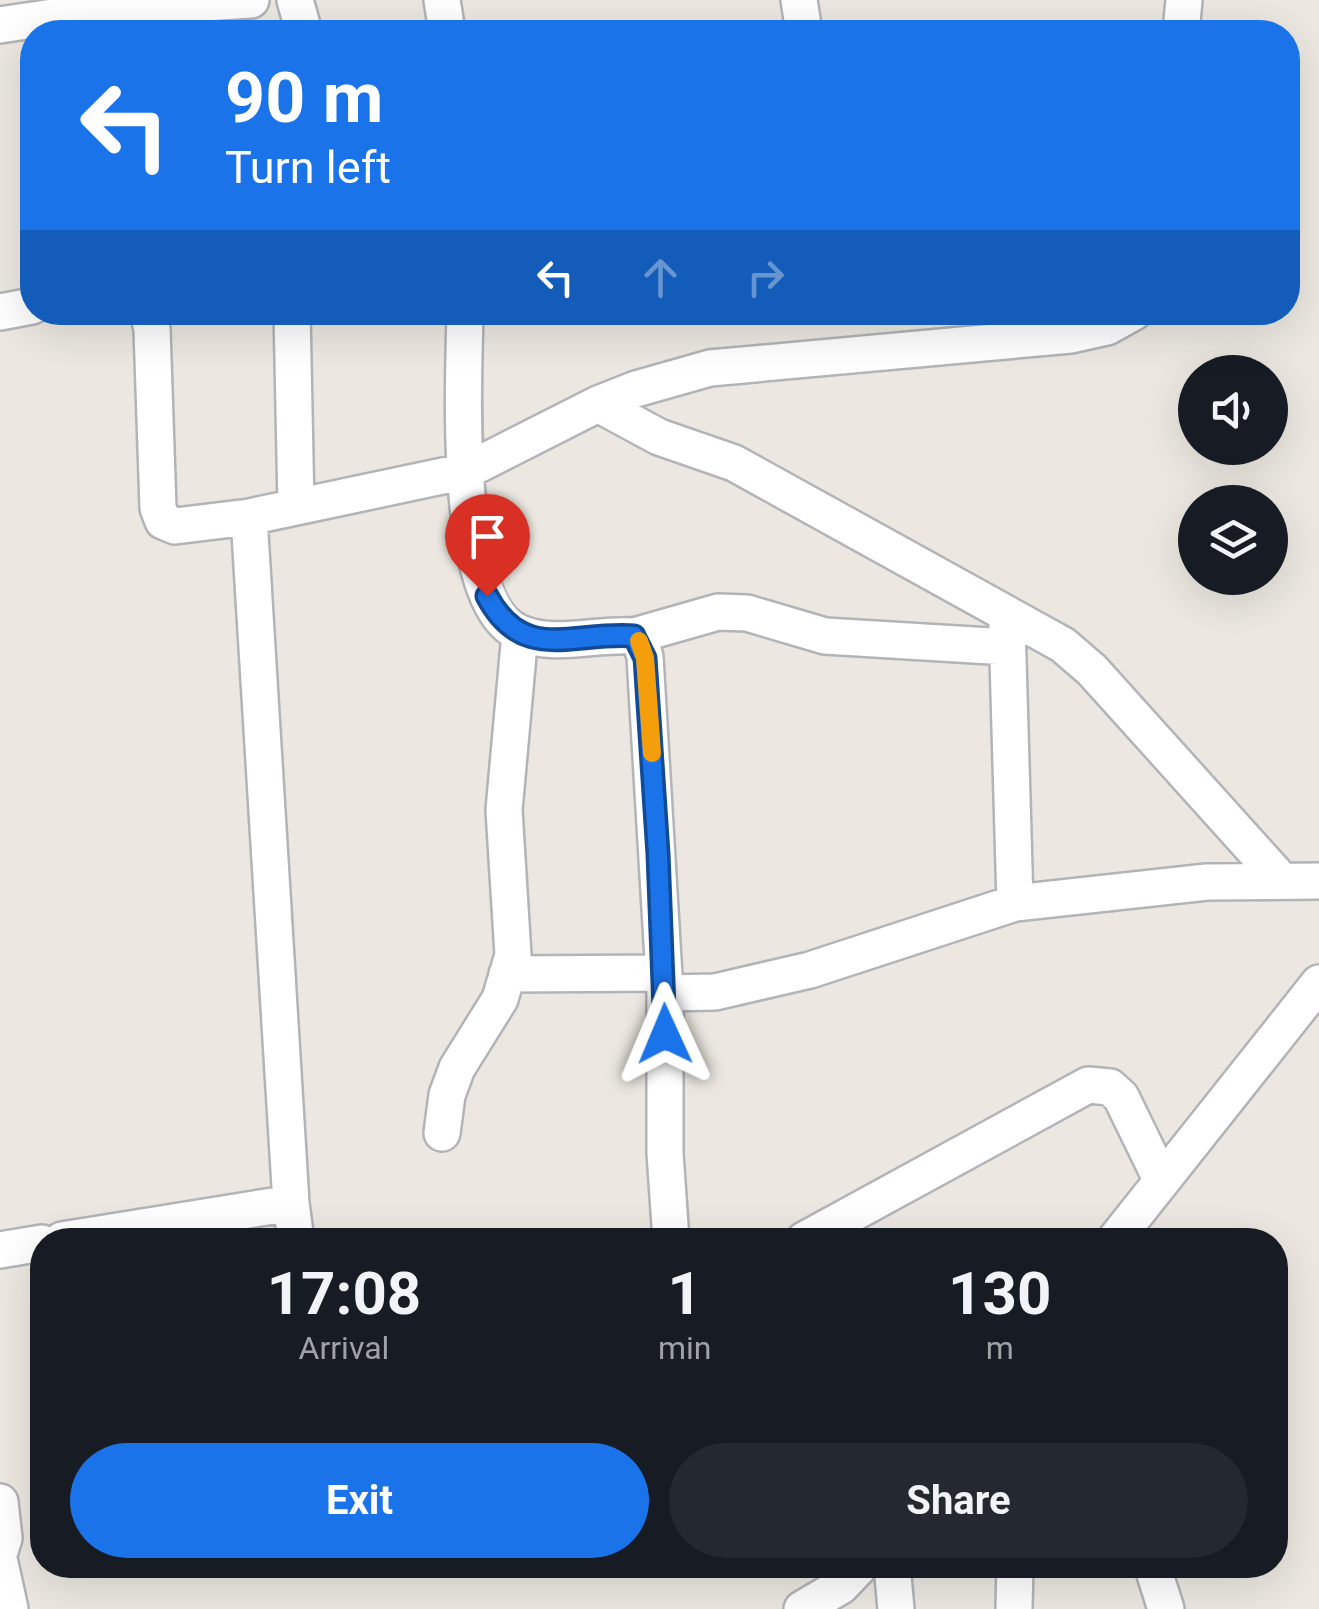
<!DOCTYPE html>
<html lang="en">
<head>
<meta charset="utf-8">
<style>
  body { margin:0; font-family:Roboto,sans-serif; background:#242831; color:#f1f3f6; height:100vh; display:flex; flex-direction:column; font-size:38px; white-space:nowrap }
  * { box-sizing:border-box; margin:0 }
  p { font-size:32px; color:#9ea1a6 }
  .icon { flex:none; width:55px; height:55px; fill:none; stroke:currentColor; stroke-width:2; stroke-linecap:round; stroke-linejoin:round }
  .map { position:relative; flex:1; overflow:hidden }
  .side { position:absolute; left:30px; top:1228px; width:1258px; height:350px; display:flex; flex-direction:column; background:#171b24; border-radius:40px; box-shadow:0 10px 40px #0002 }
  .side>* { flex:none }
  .hud { position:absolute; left:20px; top:20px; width:1280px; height:305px; border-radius:40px; box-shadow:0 10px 40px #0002; background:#1a73e8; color:#fff; overflow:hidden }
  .buttons { position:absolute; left:1178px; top:355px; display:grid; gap:20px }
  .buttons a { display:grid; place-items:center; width:110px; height:110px; border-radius:50%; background:#171b24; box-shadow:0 10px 40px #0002; font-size:50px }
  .pin { position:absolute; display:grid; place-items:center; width:85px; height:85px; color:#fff; margin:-102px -42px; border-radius:50% 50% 50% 0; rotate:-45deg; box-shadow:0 0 10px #0007 }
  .pin .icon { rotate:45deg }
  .me { position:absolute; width:110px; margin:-55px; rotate:359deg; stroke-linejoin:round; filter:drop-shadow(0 0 8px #0008) }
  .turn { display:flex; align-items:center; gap:35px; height:210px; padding:0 40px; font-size:45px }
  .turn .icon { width:130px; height:130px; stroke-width:2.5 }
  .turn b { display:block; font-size:70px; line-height:85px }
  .lanes { display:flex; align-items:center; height:95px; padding:0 40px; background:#0003; justify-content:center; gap:50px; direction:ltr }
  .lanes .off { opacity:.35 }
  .eta { display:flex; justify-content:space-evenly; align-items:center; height:170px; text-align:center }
  .eta b { font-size:60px; font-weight:700; line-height:70px }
  .primary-button { display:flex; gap:20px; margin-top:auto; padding:20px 40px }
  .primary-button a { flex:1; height:115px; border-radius:60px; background:#1a73e8; color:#fff; font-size:40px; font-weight:700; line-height:115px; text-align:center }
  .primary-button a+a { background:#242831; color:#f1f3f6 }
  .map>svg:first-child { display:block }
</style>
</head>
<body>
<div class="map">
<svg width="1319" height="1609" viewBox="0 0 1319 1609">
  <rect width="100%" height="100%" fill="#ece8e1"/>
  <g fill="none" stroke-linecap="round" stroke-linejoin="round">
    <g stroke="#b2b4b8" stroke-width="40">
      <path id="street" d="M295,0L304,32
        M442,0L447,32
        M799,0L804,32
        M0,25L107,9L251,0
        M1181,32L1184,0
        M0,312L32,306
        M148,312L152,329L158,508L163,521L175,526L249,517L466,471L598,404L636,389L710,368L1071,335L1107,327L1134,312
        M292,312L296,507
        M465,312C464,377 451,606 520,633C556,648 597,633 634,636L641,643L645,657L665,993V1153L671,1240
        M598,404L659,437L734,463L1063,645L1092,670L1282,881
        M249,517L291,1203L296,1240
        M1007,624L1015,903
        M634,636L718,612L747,613L825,636L1007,647
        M507,974L664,973
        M665,993L715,992L810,970L1015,903L1207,882L1319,881
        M442,1133L447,1095L457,1068L500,999L513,955L504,810L520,633
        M62,1240L291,1203
        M804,1240L1088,1085L1110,1087L1121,1097L1161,1179
        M1115,1240L1319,983
        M0,1250L42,1243
        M0,1502L4,1538L0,1551
        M0,1563L10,1609
        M892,1565L896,1609
        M1152,1565L1166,1609
        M802,1609L841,1586L861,1565
        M1014,1609L1015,1565"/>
    </g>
    <use href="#street" stroke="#fff" stroke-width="35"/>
  </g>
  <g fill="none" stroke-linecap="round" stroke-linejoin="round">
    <g stroke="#114b97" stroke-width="25">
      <path id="route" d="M487,596C523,664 573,631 634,636L645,658L658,854L665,1034"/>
    </g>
    <use href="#route" stroke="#1a73e8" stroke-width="18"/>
    <path stroke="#f59e0b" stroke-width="18" d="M639,641L645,658L652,753"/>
  </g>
</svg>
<div class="buttons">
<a><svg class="icon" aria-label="sound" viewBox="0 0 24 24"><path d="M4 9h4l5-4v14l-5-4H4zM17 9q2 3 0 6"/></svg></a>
<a><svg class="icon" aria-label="layers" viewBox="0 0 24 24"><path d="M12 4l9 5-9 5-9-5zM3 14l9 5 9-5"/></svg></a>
</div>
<div class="pin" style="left:487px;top:596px;background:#d93025"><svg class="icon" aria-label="arrive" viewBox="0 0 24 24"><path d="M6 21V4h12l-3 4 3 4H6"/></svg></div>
<svg class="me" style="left:665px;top:1034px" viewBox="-20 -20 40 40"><path d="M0-17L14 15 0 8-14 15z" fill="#1a73e8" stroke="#fff" stroke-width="4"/></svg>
<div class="hud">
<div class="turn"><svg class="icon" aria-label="left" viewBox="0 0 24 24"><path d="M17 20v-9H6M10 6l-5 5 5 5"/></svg><div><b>90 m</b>Turn left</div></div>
<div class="lanes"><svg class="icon" aria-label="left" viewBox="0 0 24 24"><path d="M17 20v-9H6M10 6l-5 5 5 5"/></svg><svg class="icon off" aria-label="ahead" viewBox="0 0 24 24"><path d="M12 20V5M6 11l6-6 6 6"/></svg><svg class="icon off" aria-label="right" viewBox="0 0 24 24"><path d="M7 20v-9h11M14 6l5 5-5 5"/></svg></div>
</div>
<section class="side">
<div class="eta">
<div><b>17:08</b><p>Arrival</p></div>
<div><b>1</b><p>min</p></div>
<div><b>130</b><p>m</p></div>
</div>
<div class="primary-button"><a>Exit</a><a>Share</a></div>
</section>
</div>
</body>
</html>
